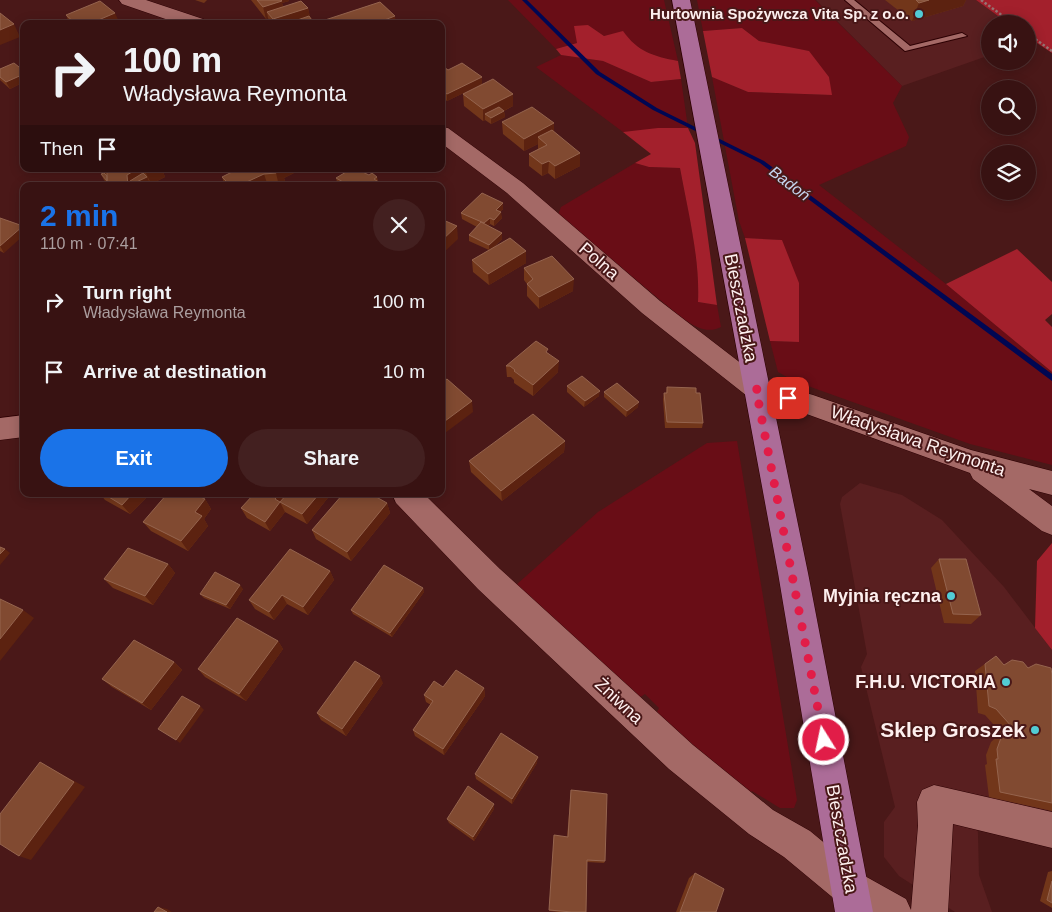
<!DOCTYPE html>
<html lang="en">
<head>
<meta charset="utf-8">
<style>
  body { margin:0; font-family:Arial,sans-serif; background:#432020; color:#f1f3f6; height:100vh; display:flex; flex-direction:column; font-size:19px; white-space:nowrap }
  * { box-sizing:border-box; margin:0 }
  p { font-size:16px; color:#ab9e9f }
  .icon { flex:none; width:28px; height:28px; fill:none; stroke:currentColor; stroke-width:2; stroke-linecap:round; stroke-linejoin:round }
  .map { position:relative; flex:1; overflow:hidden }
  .side { position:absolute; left:20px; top:182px; width:425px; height:315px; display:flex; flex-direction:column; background:#381212; border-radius:10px; box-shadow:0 2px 12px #0003,0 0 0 1px #523232 }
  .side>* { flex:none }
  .top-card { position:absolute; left:20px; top:20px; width:425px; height:152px; border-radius:10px; box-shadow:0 2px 12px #0003,0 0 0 1px #523232; background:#381212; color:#f1f3f6; overflow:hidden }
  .controls { position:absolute; left:981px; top:15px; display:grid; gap:10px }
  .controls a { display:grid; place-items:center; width:55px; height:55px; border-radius:50%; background:#381212; box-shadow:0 2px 12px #0003,0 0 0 1px #523232; font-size:25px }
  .pin { position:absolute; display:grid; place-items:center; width:42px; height:42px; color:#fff; margin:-21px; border-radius:10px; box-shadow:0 2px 8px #0006 }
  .me { position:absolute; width:55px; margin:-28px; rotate:350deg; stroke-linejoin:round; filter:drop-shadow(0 0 4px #0008) }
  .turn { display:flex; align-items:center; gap:18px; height:105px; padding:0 20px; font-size:22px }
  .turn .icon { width:65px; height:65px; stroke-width:2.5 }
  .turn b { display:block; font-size:35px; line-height:42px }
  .then { display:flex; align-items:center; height:48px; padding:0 20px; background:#0003; gap:10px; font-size:19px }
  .round { display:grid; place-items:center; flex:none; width:52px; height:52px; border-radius:26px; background:#432020 }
  .summary { display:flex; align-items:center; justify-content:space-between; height:85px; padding:0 20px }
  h1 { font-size:30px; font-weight:600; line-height:38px; color:#1a73e8 }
  .cta { display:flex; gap:10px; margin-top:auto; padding:10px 20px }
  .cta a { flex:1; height:58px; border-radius:30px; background:#1a73e8; color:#fff; font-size:20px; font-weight:600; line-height:58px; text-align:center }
  .cta a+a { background:#432020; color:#f1f3f6 }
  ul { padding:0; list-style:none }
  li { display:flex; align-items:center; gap:15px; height:70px; padding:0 20px }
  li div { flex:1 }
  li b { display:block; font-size:19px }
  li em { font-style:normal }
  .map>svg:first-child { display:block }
</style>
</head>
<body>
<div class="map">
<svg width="1052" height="912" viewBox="0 0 1052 912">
  <rect width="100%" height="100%" fill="#4a1818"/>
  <path fill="#591f20" d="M816,0H976L1009,24H990V55L902,86Z
    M860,483L902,495L942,520L1004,587L1052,650V813L977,796L979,875L992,912H955L899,876L884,857V822L895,807L861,667L867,654L840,504L842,497Z"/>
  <path fill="#690d16" d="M508,0H664L678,61C653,56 639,52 623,32L604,36L588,25L577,43L556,49Z
    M697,0H815L902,86L893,103L909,137L906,146L819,185L946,284L1052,372V465L970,444L794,381L778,372L770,341L799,342L782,240L745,238L739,221L712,77L748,92L831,95L829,77L808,51L759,41L742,28L703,31Z
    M561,55L603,61L651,82L681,79L688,128L623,132L536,67Z
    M635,163L649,167L680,168C688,212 700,257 698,302L717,305L721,327C707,334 696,327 683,319L558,215L561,207Z
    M737,441L797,800L794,808H780L752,791L748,796L653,720L659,708L645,694L634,701L516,585L598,512L707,443Z"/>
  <path fill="#a3202c" d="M976,0H1052V53L1028,37V24H1009Z
    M588,25L604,36L623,31C638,52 653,56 678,61L681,79L651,82L603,61L561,55L556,49L577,43L574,26Z
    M742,28L759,41L809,51L829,77L832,95L748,92L712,77L703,31Z
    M658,128H688L695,143L717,305L698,302C700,258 688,212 680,168L649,167L635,163L651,154L623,132Z
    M745,238L782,240L799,283V342L770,341Z
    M1017,249L1052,282V314L1045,320L1052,327V372L946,284Z
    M1052,543V650L1035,628L1037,561Z"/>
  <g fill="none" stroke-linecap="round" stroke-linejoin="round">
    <path fill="#000753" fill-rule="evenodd" d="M522,0H527L600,72L657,108L764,161L1052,374V381L760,163L653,110L596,74Z"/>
    <g stroke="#2d0003" stroke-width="2">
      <path id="lane" d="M845,0H854L910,46L962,33L967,36L905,51Z"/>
    </g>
    <g stroke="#2d0003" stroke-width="1">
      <path id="street" d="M119,0H146L206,20L208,24H180L122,4Z
        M441,127L448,128L523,183L660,301L764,381L813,395L971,450L1052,471V495L1029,489L1052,506V535L1042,531L973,479L970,473L801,412L747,396L642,313L507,193L441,143Z
        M24,415V437L0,440V418Z
        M392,494H424L500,569L693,745L773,810L810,831L863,875L906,899L911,910L918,826L917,802L922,790L934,785L1052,812V848L953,824L948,912H857L837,901L784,857L749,834L669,769L478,589L396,503Z"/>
    </g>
    <g stroke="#2d0003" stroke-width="1">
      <path id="primary" d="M672,0H690L808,573L873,912H835L778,573Z"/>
    </g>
    <path stroke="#967473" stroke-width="2.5" stroke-dasharray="2.5 2" stroke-linecap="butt" d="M981,0L1014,24
      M1028,34L1052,51"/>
    <use href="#lane" fill="#a46966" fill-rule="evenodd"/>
    <use href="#street" fill="#a46966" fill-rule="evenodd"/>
    <use href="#primary" fill="#ac6c98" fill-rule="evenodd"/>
  </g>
  <path fill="#72361a" d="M195,0H207L204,3Z
    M251,0H288L289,1L282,3L283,7L308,8L310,18L314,24H270L268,18L266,19Z
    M885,0H966L963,6L912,21Z
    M66,15L120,24H70Z
    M441,65L448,70L482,84L447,101L441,96Z
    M0,69L24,71V82L10,89L0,80Z
    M463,94H513V106L504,111L505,117L491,124L485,120L483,121L464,106Z
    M502,122L554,123V132L580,166L555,179L548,173L542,176L529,166V154L538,149V144L524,151L503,134Z
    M102,169H162L165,177L151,184L150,183L143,186H107V183L104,180L101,174L105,173Z
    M238,169H293L294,173L284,178L285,181L279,186H225L222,177Z
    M369,175L377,177L378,182L383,186H338L336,178Z
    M503,203V209L500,212L502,218L494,226L490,224L488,226L502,239L492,249L526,251V263L489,285L473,272L472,260L489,250L469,241V235L477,227L462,219L461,213Z
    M0,218L4,253L0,251Z
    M524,268L573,291L539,309L527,296V284L524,280Z
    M548,353L558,372L533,396L514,383V380L511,377H507L506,366Z
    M567,386L599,396L584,407L567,392Z
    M667,387L696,393L703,423L702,428H665L663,399L664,393H666Z
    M604,392L638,407L626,417L604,397Z
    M565,441L564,452L502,501L471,472L469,461Z
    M100,494H150L130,514L105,500Z
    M254,494H331L307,524L285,512L282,507L285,512L270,531L247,518L241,508Z
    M205,499L211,509L204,519L208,526L188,551L151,531L143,522Z
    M387,503L390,513L351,561L316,539L312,530Z
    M939,559L981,615L971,624L944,623L931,568Z
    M168,564L175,573L153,605L113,588L104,579Z
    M330,571L334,580L308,615L287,604L274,620L255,609L249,600Z
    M423,588L424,592L392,637L353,614L351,610Z
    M243,589L230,609L204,598L200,594Z
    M278,641L283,649L246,701L205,677L198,669Z
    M996,656L1004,665L1028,668L1052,675V811L989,797L985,765L987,764L986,755L991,742L1001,733L985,715L978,713L975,671Z
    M174,662L182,670L151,710L112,687L102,679Z
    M383,683L346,736L321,720L317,713Z
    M443,687L484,688L485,696L444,755L415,736L413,730L431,705L426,702L424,695Z
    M537,763L512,804L476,779L475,774Z
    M571,790L605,861L604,863L587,862L586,912H559L549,911L554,835L567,837Z
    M494,809L474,841L449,823L447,819Z
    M1052,871V908L1040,901L1048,872Z
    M695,873L716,912H676L689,878Z"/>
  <path fill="#5c2210" d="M276,0H288L289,1L282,3L285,13L267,12L268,18L266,19L263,7Z
    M929,0H966L963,6L912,21L919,3Z
    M308,8L311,20L301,24H274L273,19Z
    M115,13L120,24H89Z
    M395,16L396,24H374Z
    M14,24L20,37L0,45V30Z
    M24,74V82L10,89L6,82Z
    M482,77V84L447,101V94Z
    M513,94V106L490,118L485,114V120L483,121V109Z
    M504,111L505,117L491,124V118Z
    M554,123V136L538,137V144L524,151V139Z
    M580,153V166L555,179V166Z
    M549,161L548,173L542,176V164Z
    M137,169H141L145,178L147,177L150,183L143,186H128L127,175Z
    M150,169H162L165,177L151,184L145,171Z
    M281,169H293L294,173L284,178L285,181L279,186L276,173Z
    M264,174L268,186H238Z
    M503,203V209L496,216V210Z
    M501,212L502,218L494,226V220Z
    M490,218V224L484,230V223Z
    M23,226L24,228V235L4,253L0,246Z
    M457,226L458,239L441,255V241Z
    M502,233V239L489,251V245Z
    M526,251V263L489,285L488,274Z
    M574,279L573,291L539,309V297Z
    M559,361L558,372L533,396V385Z
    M600,391L599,396L584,407L585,401Z
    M472,401L473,412L441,436V424Z
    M639,402L638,407L626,417L627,411Z
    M565,441L564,452L502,501L501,491Z
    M132,494H150L130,514L122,505Z
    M280,494H293L280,502L285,512L270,531L265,522L275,499Z
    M319,494H331L307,524L302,514Z
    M205,499L211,509L204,519L208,526L188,551L181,541L195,512Z
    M387,503L390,513L351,561L347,552Z
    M5,549L10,553L0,565V554Z
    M168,564L175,573L153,605L145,596Z
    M330,571L334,580L308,615L303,607Z
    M240,585L243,589L230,609L226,605Z
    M423,588L424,592L392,637L390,633Z
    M282,595L287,604L274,620L269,612Z
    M23,610L34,618L0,661V639Z
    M278,641L283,649L246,701L239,694Z
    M174,662L182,670L151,710L142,703Z
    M380,676L383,683L346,736L342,729Z
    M484,688L485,696L444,755L443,749Z
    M200,706L204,710L180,743L176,740Z
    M538,757L537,763L512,804V799Z
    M40,762L85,787L31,860L19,856Z
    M494,804V809L474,841L473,837Z
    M158,907L167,909L172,912H167Z"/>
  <path fill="#814a31" stroke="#95644e" d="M257,0H281L282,1L263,7Z
    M916,0H929L919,3Z
    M100,1L115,13L89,24H76L66,15Z
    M301,1L308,8L273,19L267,12Z
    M380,2L395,16L374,24H324L322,21Z
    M0,13L14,24L0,30Z
    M309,16L314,23L311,24H286Z
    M134,20L138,24H125Z
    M14,63L24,71V74L6,82L0,77V69Z
    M462,63L482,77L447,94L441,90V65L448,70Z
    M493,79L513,94L483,109L463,94Z
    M499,107L504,111L491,118L485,114Z
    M532,107L554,123L524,139L502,122Z
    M552,130L580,153L555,166L549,161L542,164L529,154L547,145L538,137Z
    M103,169H137L127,175L128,186H107V173Z
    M143,169H150L145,171Z
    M238,169H281L276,173L264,174L238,186H231L222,177Z
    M351,169H356L369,175L372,173L377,177L374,179L383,185L382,186H345L341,184L343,182L336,178Z
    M104,173L107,176V181L101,174Z
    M143,173L147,177L130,185V181Z
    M482,193L503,203L496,210L501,212L494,220L490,218L484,223L461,213Z
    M0,218L23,226L0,246Z
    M441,219L457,226L441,241Z
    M481,222L502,233L489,245L469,235Z
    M510,238L526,251L488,274L472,260Z
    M552,256L574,279L539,297L527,284L533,279L524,268Z
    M536,341L548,349L546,352L559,361L533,385L514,371L515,370L510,366H506Z
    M582,376L600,391L585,401L567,386Z
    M447,379L472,401L441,424V383Z
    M617,383L639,402L627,411L604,392Z
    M667,387L696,388V393H700L703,423L667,422L664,393H667Z
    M533,414L565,441L501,491L469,461Z
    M104,494H132L122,505Z
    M167,494H194L205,499L195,512L202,516L181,541L143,522Z
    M254,494H280L275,499L280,502L265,522L241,508Z
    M287,494H319L302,514L280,502Z
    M343,494H371L387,503L347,552L312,530Z
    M0,547L5,549L0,554Z
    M128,548L168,564L145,596L104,579Z
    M290,549L330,571L303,607L282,595L269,612L249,600Z
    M939,559H966L981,615L953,614Z
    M384,565L423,588L390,633L351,610Z
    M215,572L240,585L226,605L200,594Z
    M0,599L23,610L0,639Z
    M237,618L278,641L239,694L198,669Z
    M134,640L174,662L142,703L102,679Z
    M996,656L1004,665L1012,660L1023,662L1028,668L1036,664L1051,668L1052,675V803L1000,792L996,759H998L997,749L1002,735L1012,727L996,709L989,706L985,664Z
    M355,661L380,676L342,729L317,713Z
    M456,670L484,688L443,749L413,730L433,701L424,695L434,681L443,687Z
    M182,696L200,706L176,740L158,729Z
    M501,733L538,757L512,799L475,774Z
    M40,762L74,782L19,856L0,844V814Z
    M468,786L494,804L473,837L447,819Z
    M571,790L607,794L605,861L587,860L586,912H572L549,910L554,835L568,837Z
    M695,873L724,889L716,912H680Z
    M1052,881V903L1047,900Z
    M158,907L167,912H154Z"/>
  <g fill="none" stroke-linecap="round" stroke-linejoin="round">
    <path stroke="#e11d48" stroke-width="9" stroke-dasharray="0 16.2" d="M788,398L756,389L824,740"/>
  </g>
  <g fill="#52ccd5" stroke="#4a1818" stroke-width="2">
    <circle cx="919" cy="14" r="5"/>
    <circle cx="951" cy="596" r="5"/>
    <circle cx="1006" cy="682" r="5"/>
    <circle cx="1035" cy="730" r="5"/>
  </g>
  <g text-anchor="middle" stroke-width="4" stroke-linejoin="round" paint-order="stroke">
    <g font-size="15" font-weight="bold" fill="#fdefee" stroke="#4a1818" text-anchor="end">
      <text x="909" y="19">Hurtownia Spożywcza Vita Sp. z o.o.</text>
    </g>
    <g font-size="16" font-style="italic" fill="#c6d5ef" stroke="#4a1818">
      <text transform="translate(790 183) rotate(37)" y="6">Badoń</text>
    </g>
    <g font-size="18" fill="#fdefee" stroke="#4a1818">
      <text transform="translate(599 261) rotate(41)" y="6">Polna</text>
      <text transform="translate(741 308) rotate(79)" y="6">Bieszczadzka</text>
      <text transform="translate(918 441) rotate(19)" y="6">Władysława Reymonta</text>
      <text transform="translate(619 701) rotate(43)" y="6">Żniwna</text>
      <text transform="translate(842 839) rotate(80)" y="6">Bieszczadzka</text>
    </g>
    <g font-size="18" font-weight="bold" fill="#fdefee" stroke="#4a1818" text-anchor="end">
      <text x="941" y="602">Myjnia ręczna</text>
      <text x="996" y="688">F.H.U. VICTORIA</text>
    </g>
    <g font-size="21" font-weight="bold" fill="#fdefee" stroke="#4a1818" text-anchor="end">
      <text x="1025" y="737">Sklep Groszek</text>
    </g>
  </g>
</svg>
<div class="controls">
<a><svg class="icon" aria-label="sound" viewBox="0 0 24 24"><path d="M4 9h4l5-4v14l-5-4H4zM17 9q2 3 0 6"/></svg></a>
<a><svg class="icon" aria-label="search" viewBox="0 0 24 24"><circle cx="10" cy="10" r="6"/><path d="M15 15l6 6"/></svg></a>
<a><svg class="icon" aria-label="layers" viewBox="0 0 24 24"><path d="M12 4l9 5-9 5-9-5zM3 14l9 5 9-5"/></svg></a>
</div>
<div class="pin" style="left:788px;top:398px;background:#d93025"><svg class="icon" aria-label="arrive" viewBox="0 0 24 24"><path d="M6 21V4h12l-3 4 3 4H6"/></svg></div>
<svg class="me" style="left:824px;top:740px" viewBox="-20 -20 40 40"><circle r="17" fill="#e11d48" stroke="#fff" stroke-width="3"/><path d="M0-11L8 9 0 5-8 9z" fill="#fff"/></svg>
<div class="top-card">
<div class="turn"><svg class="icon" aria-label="right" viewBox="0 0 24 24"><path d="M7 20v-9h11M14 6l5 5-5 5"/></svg><div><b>100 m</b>Władysława Reymonta</div></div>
<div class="then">Then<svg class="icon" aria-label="arrive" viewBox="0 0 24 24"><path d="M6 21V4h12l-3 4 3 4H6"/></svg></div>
</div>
<section class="side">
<div class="summary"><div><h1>2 min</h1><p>110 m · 07:41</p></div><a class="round"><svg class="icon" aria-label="close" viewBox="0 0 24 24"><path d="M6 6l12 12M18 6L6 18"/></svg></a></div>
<ul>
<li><svg class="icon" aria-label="right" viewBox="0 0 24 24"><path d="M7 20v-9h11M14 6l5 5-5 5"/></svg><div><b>Turn right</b><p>Władysława Reymonta</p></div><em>100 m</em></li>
<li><svg class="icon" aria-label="arrive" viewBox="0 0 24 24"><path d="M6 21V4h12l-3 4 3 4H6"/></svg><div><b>Arrive at destination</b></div><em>10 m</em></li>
</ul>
<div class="cta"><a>Exit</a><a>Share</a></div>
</section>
</div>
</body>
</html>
